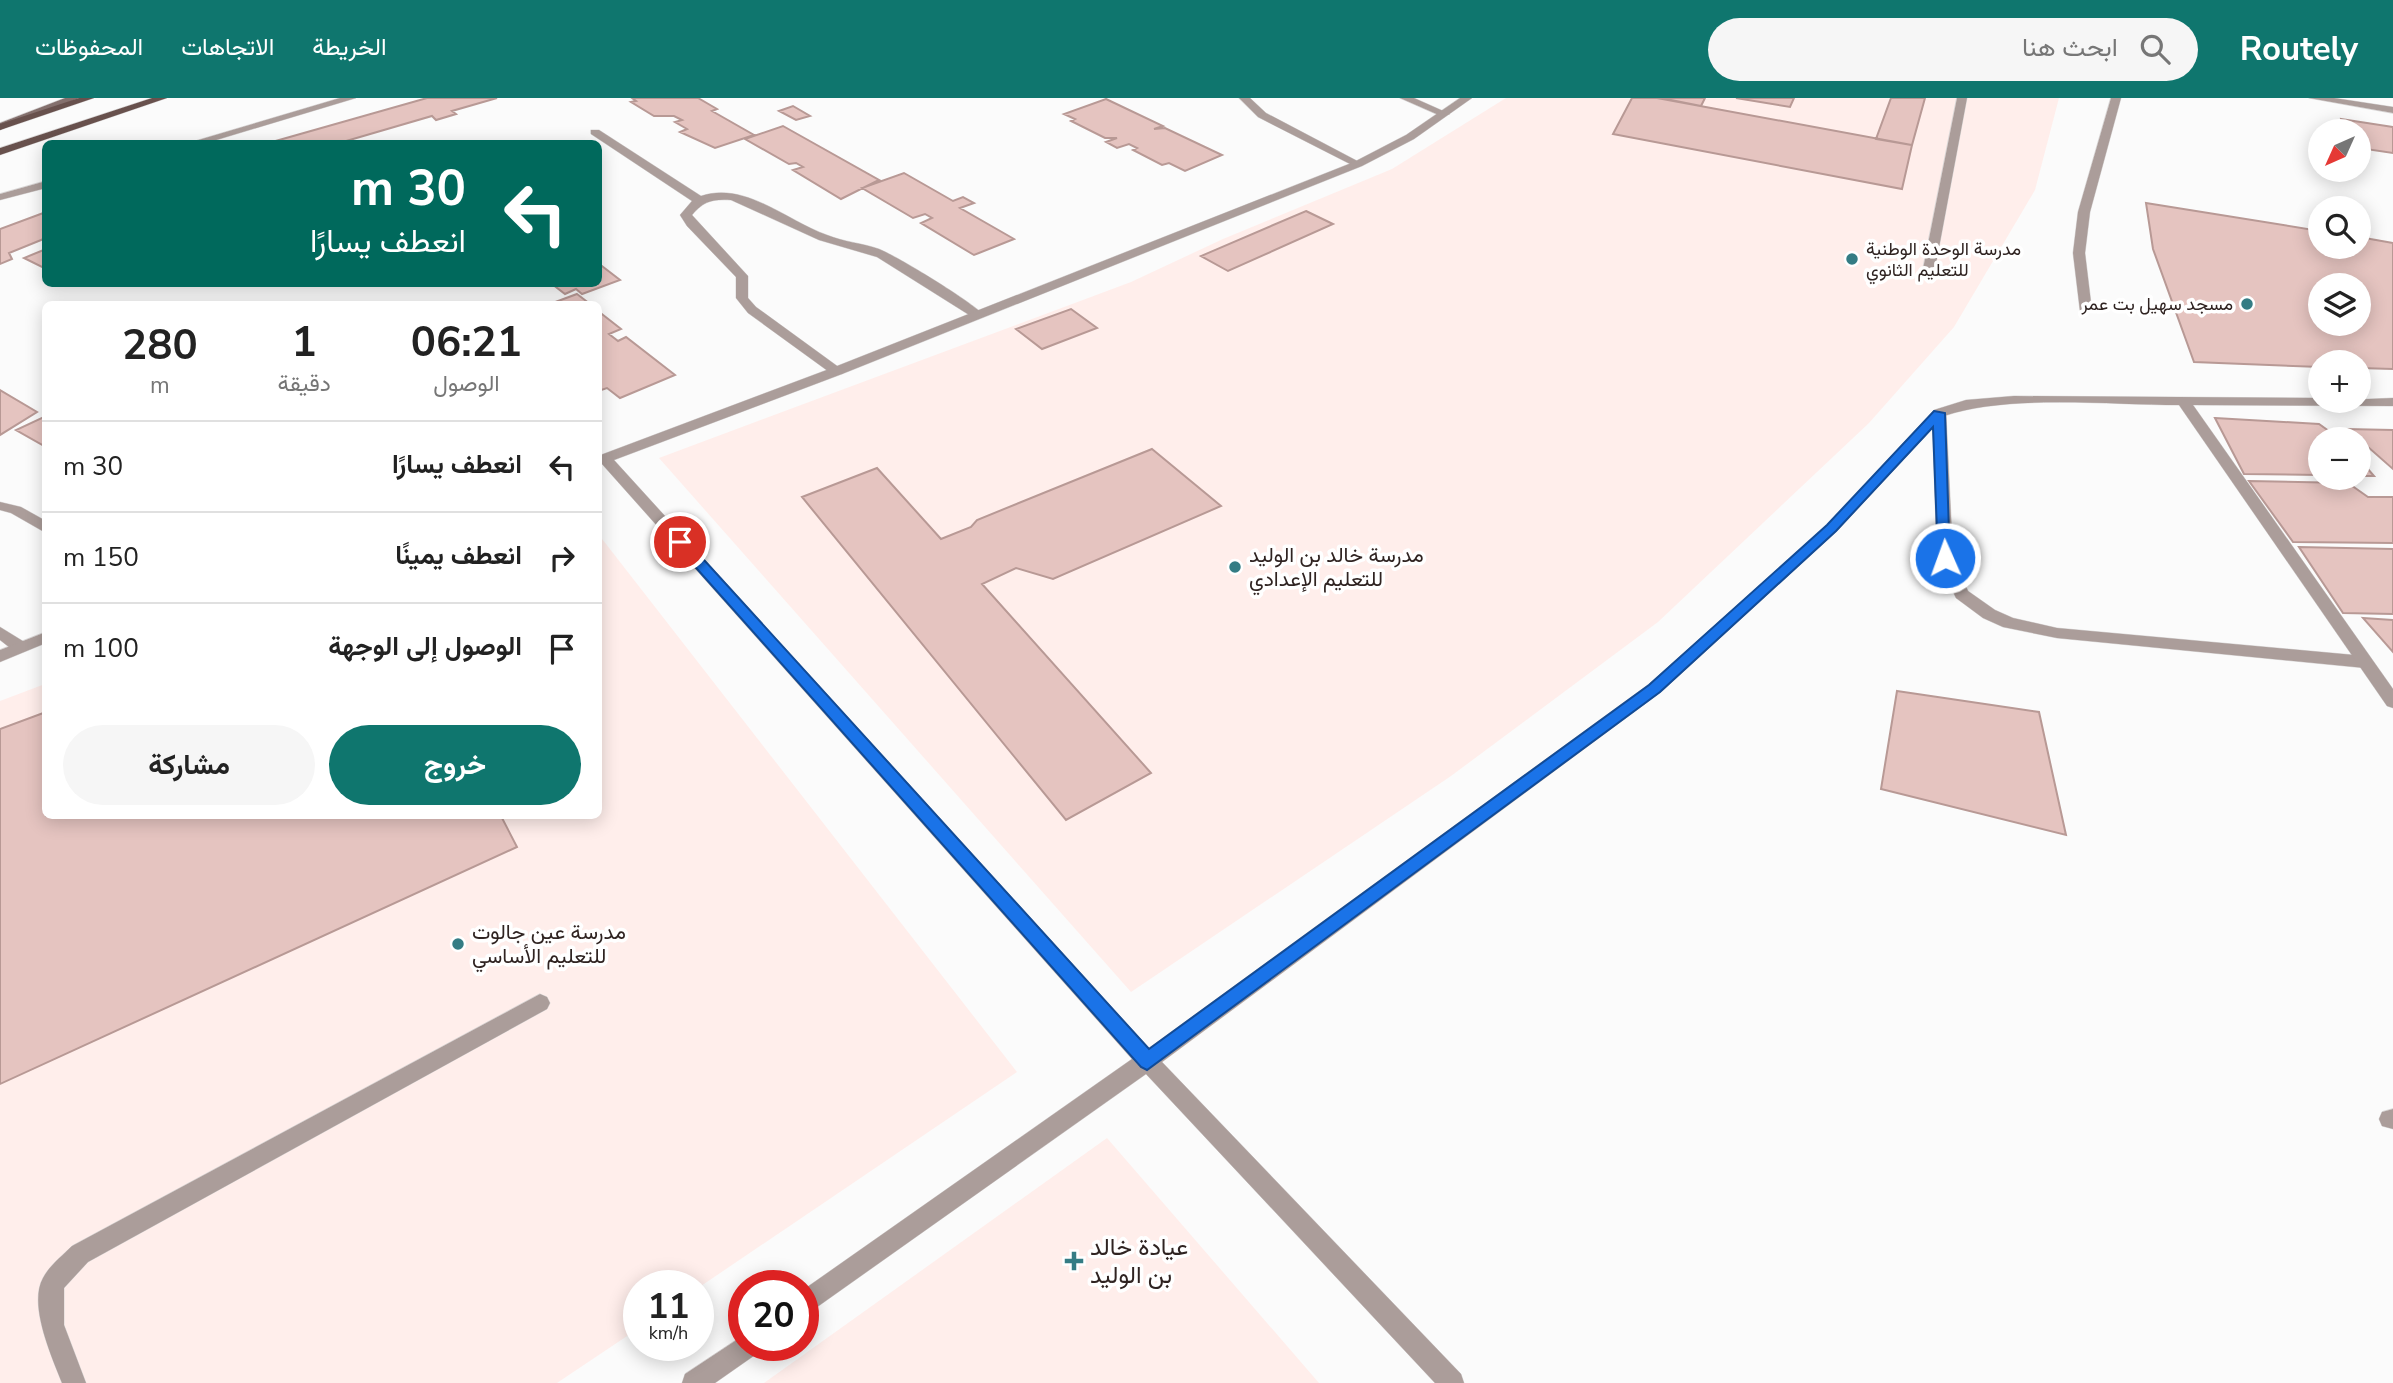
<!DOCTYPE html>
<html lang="ar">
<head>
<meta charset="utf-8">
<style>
  body { margin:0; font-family:"Nunito Sans",Vazirmatn,sans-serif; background:#f6f6f6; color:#222; direction:rtl; height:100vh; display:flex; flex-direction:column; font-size:26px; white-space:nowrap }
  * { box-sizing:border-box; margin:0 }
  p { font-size:23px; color:#767676 }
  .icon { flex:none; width:38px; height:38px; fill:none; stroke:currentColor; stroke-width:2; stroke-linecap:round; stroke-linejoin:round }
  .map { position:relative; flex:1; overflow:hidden; direction:ltr }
  .details { position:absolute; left:42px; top:203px; width:560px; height:518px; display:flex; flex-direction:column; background:#fff; border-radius:10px; box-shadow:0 4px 18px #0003; direction:rtl }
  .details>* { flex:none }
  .banner { position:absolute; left:42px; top:42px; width:560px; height:147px; border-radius:10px; box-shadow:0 4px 18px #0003; direction:rtl; background:#00695c; color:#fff; overflow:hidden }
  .needle { width:46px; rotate:225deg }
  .fabs { position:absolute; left:2308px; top:21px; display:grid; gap:14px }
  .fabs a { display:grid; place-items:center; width:63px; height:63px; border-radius:50%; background:#fff; box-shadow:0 4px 18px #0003; font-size:35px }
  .speed { position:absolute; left:623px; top:1172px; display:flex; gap:14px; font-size:35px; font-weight:700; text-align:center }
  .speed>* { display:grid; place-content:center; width:91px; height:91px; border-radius:50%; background:#fff; box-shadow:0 4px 18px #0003; line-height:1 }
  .speed small { font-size:18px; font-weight:400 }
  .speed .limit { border:10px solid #d22; background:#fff; color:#111 }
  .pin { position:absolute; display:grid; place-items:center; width:60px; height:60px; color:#fff; margin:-30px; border:4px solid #fff; border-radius:50%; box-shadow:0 2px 7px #0007 }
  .me { position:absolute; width:77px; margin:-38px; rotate:358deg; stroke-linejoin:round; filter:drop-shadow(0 0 5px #0008) }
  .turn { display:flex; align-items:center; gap:24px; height:147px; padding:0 21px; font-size:32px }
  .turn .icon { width:91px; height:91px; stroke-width:2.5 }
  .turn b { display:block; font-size:49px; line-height:60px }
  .eta { display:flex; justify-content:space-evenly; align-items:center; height:119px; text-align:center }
  .eta b { font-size:42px; font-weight:700; line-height:49px }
  .cta { display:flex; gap:14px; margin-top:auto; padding:14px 21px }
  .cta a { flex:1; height:80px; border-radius:42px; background:#0f766e; color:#fff; font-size:28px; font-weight:700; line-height:80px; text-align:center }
  .cta a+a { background:#f6f6f6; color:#222 }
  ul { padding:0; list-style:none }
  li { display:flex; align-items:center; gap:21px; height:91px; padding:0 21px; border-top:2px solid #e0e0e0 }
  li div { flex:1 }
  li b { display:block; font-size:26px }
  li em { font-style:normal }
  header { display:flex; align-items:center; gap:42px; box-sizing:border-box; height:98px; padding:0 35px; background:#0f766e; color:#fff }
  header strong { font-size:33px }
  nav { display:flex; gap:38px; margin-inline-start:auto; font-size:24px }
  .search { width:490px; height:63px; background:#f6f6f6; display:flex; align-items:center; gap:18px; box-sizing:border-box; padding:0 24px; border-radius:38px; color:#767676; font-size:26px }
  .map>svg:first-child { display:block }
</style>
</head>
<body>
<header>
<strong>Routely</strong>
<div class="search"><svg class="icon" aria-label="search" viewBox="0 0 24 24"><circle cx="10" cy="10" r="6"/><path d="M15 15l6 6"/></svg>ابحث هنا</div>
<nav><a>الخريطة</a><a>الاتجاهات</a><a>المحفوظات</a></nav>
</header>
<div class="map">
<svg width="2393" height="1285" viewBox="0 0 2393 1285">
  <rect width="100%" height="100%" fill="#fbfbfb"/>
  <path fill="#ffeeeb" d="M1506,0H2059L2035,92L1954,229L1869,325L1658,524L1451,678L1131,894L659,360L1131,184L1223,141L1392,71Z
    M599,437L1017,974L698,1190L639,1188V1230L557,1285H0V603L45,586L46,718H598Z
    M1107,1040L1319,1285H764Z"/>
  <path fill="#e5c4c0" stroke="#b89995" stroke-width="2" fill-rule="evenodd" d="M427,0H497L452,13L456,16L436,22L432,18L336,46H265Z
    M632,0H698L717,11L712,13L754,37L715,50L680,34L687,31L675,24L682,22L674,18H654L631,4L636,3Z
    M1632,0H1657L1912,47L1902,91L1613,36Z
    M1661,0H1705L1701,8Z
    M1736,0H1794L1790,9Z
    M1891,0H1925L1912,47L1876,41Z
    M1106,1L1163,28L1154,31L1165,30L1222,57L1185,73L1169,65L1162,67L1133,52L1137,50L1129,46L1117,50L1106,44L1117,40H1105L1071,23L1075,21L1064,16Z
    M793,8L810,18L796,22L779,13Z
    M2341,21L2393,29V55L2359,50V33H2343Z
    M783,28L879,82L841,101L793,72L803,69L796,65L789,66L745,41Z
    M904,75L953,103L963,99L974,105L960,110L1014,141L974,157L921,125L932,120L925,116L913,120L862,90Z
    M2146,105L2320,133V149H2359V139L2393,145V271L2359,270V264H2320V269L2194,264L2153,151ZM2320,187H2359V226H2320Z
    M1306,113L1333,126L1228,173L1201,158Z
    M46,114V140L9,155L12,161L0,166V131Z
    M46,151V171L24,160Z
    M598,165L620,182L582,196L576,191L565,196L552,186H598Z
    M577,196L590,206H550Z
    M1071,211L1097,230L1042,251L1016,231Z
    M598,213L621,231L609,236L618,243L626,239L675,277L620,300L607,290L598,293Z
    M0,292L37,314L0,337Z
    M46,318V349L16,332Z
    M2215,320L2319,326L2340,341H2320V377L2244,376Z
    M2345,331L2393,332V371L2359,341Z
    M1152,351L1221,408L1053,481L1016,470L982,486L1151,675L1066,722L802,399L877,370L941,441L971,429L977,422Z
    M2359,361L2361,363L2374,378H2359Z
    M2249,383L2348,385L2368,399H2393V445L2293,444Z
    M2299,449L2393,451V516L2343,515Z
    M2363,520L2393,522V554Z
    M1897,593L2039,614L2066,737L1881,691Z
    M46,614V718H501L517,749L0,986V631Z"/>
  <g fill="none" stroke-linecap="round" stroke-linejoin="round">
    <g stroke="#dad8d8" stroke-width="1">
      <path id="service" d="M1239,0H1250L1266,15L1363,66L1354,68L1258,19Z
        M1400,0H1414L1450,16L1441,18Z
        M1957,0H1967L1935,171L1929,175L1923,171Z
        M591,32H599L701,98C745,83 787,123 827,137C844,144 862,145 879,151C897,158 972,204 984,217L974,220L877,159L819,142L731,102C712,101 704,103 692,117L748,178V200L756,209L844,273L842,276H832L748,215L736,200V179L687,128L680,117L692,103L591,36Z
        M1939,311L1946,315L1953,460L1968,493L1995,512L2013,520L2057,530L2365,558L2373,564L2365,570L2057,540L2003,529L1983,520L1956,500L1937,460L1932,315Z
        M0,404L21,409L46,423V435L11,415L0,412Z
        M0,529L26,545L28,549L26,553H14L0,542Z
        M540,896L547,899L550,905L547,911L88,1164L64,1190V1227L86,1285H62C52,1259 28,1207 43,1180C49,1168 62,1158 72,1148Z
        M2393,1011V1031L2382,1028L2379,1021L2382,1014Z"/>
    </g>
    <g stroke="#dad8d8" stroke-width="1">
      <path id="minor" d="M340,0H356L203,46H185Z
        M1460,0H1472L1414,41L1362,68L842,276L614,362L1149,950L1649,586L1827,427L1934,312L1966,302L2014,298L2320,300V303L2393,300V308L2193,307L2393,591V610L2387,608L2179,307C2109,307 2008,296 1944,318L1837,433L1661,594L1162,964L1461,1276L1464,1285H1435L1146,976L803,1219V1192L1132,961L602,366L598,367V358L832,270L1354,64L1406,37Z
        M2111,0H2121L2090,114L2085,155L2092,213L2086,217L2080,213L2073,155L2078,114Z
        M2309,0H2334L2393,9V15Z
        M46,83V90L0,102V96Z
        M46,534V545L0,564V552Z
        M744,1237V1248H758L755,1257L715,1285H682L685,1276Z"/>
    </g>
    <g stroke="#dad8d8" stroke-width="1">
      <path id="secondary" d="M65,0H79L0,32V25Z"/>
    </g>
    <g stroke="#dad8d8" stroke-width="1">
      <path id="primary" d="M79,0H94L0,32V26Z
        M152,0H167L0,57V50Z"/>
    </g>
    <use href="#service" fill="#ab9d9a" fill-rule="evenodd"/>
    <use href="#minor" fill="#ab9d9a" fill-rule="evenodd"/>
    <use href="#secondary" fill="#84706d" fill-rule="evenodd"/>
    <use href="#primary" fill="#68514d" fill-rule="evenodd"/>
  </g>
  <path fill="#1a73e8" stroke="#114b97" stroke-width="2" d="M1934,313L1945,315L1950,463L1945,464L1938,460L1933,329L1836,433L1660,594L1147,972L1141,969L673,444L685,441L1149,951L1649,587L1827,427Z"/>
  <g fill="#347c84" stroke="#fff" stroke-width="2.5">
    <circle cx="1852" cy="161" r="7"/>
    <circle cx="2247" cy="206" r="7"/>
    <circle cx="1235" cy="469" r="7"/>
    <circle cx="458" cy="846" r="7"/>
    <path d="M1070.5 1152.5h7v7h7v7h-7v7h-7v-7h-7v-7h7z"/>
  </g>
  <g text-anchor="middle" stroke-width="7" stroke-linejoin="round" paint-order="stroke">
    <g font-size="18" fill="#2f2321" stroke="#fff" text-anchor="start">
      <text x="1866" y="157">مدرسة الوحدة الوطنية<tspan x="1866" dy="21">للتعليم الثانوي</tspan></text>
      <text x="2233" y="212" text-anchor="end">مسجد سهيل بت عمر</text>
    </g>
    <g font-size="21" fill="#2f2321" stroke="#fff" text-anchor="start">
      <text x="1249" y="464">مدرسة خالد بن الوليد<tspan x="1249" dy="24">للتعليم الإعدادي</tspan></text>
      <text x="472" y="841">مدرسة عين جالوت<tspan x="472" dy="24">للتعليم الأساسي</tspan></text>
    </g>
    <g font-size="24" fill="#2f2321" stroke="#fff" text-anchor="start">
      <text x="1090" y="1157">عيادة خالد<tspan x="1090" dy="28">بن الوليد</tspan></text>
    </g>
  </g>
</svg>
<div class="fabs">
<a><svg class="needle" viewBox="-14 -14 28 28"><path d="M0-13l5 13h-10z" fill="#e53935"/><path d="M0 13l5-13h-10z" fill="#767676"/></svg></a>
<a><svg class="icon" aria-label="search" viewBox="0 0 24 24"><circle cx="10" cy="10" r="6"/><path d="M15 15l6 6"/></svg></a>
<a><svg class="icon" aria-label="layers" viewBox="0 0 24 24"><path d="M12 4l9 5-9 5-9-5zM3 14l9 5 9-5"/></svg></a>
<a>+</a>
<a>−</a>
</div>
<div class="speed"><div>11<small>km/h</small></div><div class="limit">20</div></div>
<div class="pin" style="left:680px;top:444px;background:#d93025"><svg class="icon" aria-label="arrive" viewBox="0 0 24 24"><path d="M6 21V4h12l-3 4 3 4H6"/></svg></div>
<svg class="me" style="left:1945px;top:460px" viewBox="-20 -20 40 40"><circle r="17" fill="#1a73e8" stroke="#fff" stroke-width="3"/><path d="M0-11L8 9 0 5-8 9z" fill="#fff"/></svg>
<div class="banner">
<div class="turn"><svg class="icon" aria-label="left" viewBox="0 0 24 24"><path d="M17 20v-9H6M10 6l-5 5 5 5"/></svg><div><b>30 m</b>انعطف يسارًا</div></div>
</div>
<section class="details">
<div class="eta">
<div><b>06:21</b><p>الوصول</p></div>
<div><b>1</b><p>دقيقة</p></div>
<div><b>280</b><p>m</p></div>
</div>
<ul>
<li><svg class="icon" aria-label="left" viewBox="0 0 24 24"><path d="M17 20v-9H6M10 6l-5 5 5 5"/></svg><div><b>انعطف يسارًا</b></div><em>30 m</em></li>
<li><svg class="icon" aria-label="right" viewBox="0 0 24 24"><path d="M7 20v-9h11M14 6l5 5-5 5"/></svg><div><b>انعطف يمينًا</b></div><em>150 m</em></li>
<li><svg class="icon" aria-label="arrive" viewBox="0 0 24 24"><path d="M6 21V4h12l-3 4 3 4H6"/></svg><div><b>الوصول إلى الوجهة</b></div><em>100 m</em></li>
</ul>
<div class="cta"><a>خروج</a><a>مشاركة</a></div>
</section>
</div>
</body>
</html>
